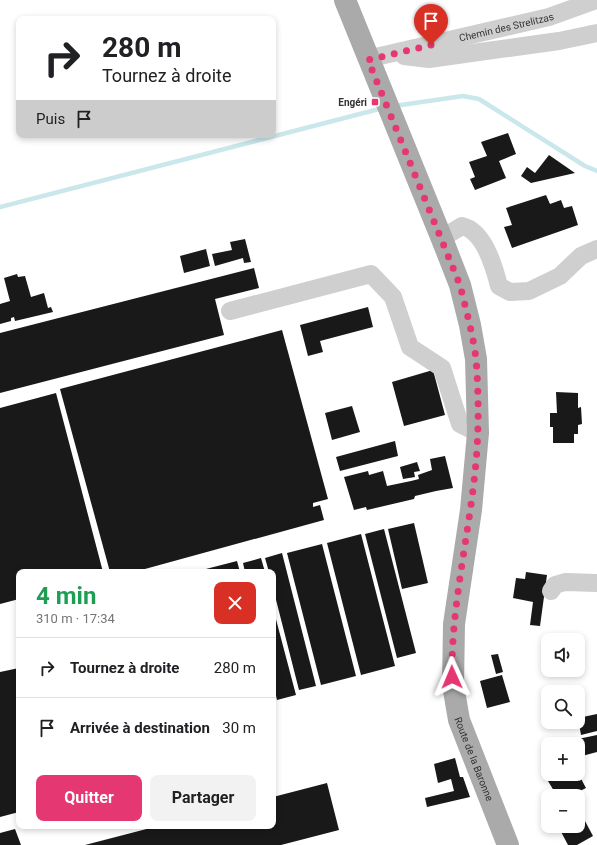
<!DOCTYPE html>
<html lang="fr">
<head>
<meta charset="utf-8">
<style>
  body { margin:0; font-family:Roboto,sans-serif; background:#f2f2f2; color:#202124; height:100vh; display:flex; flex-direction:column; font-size:15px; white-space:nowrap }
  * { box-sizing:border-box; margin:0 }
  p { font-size:13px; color:#757577 }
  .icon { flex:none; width:22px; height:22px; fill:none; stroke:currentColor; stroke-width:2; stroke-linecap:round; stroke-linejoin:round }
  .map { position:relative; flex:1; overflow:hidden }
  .sheet { position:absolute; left:16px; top:569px; width:260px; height:260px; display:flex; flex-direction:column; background:#fff; border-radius:8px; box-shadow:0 2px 6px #0003 }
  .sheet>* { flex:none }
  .top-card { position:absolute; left:16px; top:16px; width:260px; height:122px; border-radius:8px; box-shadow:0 2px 6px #0003; background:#fff; color:#202124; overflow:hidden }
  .fabs { position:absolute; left:541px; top:633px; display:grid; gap:8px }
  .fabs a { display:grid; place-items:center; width:44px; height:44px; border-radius:8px; background:#fff; box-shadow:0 2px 6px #0003; font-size:20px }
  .pin { position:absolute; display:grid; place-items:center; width:34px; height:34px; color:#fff; margin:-41px -17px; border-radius:50% 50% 50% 0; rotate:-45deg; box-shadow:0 0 4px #0007 }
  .pin .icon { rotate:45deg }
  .me { position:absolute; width:44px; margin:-22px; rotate:359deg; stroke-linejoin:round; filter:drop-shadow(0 0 3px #0008) }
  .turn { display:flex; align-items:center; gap:14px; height:84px; padding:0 20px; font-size:18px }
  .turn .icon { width:52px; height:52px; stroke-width:2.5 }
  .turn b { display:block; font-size:28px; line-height:34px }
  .then { display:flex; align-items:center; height:38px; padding:0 20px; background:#0003; gap:8px; font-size:15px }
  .round { display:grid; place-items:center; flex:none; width:42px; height:42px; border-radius:8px; background:#f2f2f2 }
  .headline { display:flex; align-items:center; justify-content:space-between; height:68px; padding:0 20px }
  h1 { font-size:24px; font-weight:700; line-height:30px; color:#1e9e55 }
  .cta { display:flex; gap:8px; margin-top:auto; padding:8px 20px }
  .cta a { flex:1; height:46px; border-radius:8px; background:#e53772; color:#fff; font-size:16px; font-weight:700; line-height:46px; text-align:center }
  .cta a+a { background:#f2f2f2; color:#202124 }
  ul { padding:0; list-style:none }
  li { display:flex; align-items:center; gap:12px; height:60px; padding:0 20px; border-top:1px solid #e0e0e0 }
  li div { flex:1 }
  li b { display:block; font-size:15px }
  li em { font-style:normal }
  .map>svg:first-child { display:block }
</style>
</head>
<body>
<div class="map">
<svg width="597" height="845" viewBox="0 0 597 845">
  <rect width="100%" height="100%" fill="#fff"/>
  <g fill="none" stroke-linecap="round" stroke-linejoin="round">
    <path stroke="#cae7eb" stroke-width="4.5" d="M394,106L463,96L479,99L585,166L597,171
      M0,207L383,108"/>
  </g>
  <path fill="#191919" d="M508,133L516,154L499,161L506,178L475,190L470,179L475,177L469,162L487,156L481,142Z
    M549,155L575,173L531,183L521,176L527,167L535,173Z
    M546,195L550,204L561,200L564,208L572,206L578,225L512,248L504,227L512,225L506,208Z
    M245,239L251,262L244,263L243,258L215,266L212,254L232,250L230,242Z
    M206,249L210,266L184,273L180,256Z
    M254,268L259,288L215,299L224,335L0,393V333Z
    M17,274L18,277L25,276L31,297L44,293L48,308L51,307L53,312L15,321L14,317L11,318V321L0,324V304L10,301L4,278Z
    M368,307L373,327L320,341L323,352L308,356L300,325Z
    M282,330L328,499L313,503V507L320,505L324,520L134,572H110L60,389Z
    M433,370L445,415L404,426L392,382Z
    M556,392L578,393V408L581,407L582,424L578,425V434H574V443H553V427H550V413H557Z
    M56,393L103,572H19V599L0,604V408Z
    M352,406L360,432L332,440L325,413Z
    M395,441L398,456L340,471L336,457Z
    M445,456L453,488L436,491L415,496L414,499L367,510L366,507L354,510L344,477L368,471L369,475L383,471L387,486L411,481L419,479L418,475L432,470L430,459Z
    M417,462L420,471L414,472L415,477L403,479L400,467Z
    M414,523L428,583L402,589L388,529Z
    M384,529L416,653L397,658L365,534Z
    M361,534L395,666L361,675L327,543Z
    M322,544L356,676L321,685L287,553Z
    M282,553L316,686L299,690L273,588V572H269L265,558Z
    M261,558L265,572H245L243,563Z
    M237,561L240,572H203L202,570Z
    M526,572L547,575L540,626L530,625L533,602L513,598L516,578L525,579Z
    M273,608L296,695L277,700L273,683Z
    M498,654L503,672L496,674L491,655Z
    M19,668V812L0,817V672Z
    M502,675L510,702L487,708L480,681Z
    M597,714V731L581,735L578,718Z
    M597,735V752L582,756L578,739Z
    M455,758L460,777H463L470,797L427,807L425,798L454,791L451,779L438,783L434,764Z
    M579,775L586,788L578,792L577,790L570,794L571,796H557L548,781Z
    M327,783L339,830L281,845H85L158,826H273V797Z
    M578,808L593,836L577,845H568L558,826H578Z
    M15,829L21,845H0V833Z"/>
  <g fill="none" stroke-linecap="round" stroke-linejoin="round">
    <g stroke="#cfcfcf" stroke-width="18">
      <path d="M404,56L429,59L559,41L597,33"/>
      <path id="s1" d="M367,59L549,17L596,0"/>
      <path d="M442,238L462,226C484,231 494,266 499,286L510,292L529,291L560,276L581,256L597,249"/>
      <path d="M230,311L371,274L393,297L410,347L442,368L460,424L478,433"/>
      <path d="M551,591L555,585L565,582L597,583"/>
    </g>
    <path stroke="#aaa" stroke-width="22" id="s2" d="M345,0L444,244L460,285L470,325L476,359L478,433L471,510L454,624L453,685L459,720L508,845"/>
  </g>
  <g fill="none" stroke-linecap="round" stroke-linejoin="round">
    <path stroke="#e53772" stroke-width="7" stroke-dasharray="0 12.6" d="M431,45L368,60L460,285C466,310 473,334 476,359C479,396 479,435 475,472C468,540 451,608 452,677"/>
  </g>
  <rect fill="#e53772" stroke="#fff" stroke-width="1.5" x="371" y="98" width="8" height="8" rx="2"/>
  <g text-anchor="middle" stroke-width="4" stroke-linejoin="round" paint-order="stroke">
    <g font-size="10" fill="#323232" stroke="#fff">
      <text dy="4" stroke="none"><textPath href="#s1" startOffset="143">Chemin des Strelitzas</textPath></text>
      <text dy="4" stroke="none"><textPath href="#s2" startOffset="788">Route de la Baronne</textPath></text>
    </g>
    <g font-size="10" font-weight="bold" fill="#323232" stroke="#fff" text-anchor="end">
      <text x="367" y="106">Engéri</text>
    </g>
  </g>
</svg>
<div class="fabs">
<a><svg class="icon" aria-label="sound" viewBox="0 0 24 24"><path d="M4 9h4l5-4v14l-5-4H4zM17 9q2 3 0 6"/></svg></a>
<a><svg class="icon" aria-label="search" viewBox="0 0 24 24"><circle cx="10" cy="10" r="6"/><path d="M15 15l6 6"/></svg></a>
<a>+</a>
<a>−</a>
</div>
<div class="pin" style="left:431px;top:45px;background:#d93025"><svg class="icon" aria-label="arrive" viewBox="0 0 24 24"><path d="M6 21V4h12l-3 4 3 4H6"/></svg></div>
<svg class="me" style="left:452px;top:677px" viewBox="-20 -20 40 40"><path d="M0-17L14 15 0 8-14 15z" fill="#e53772" stroke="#fff" stroke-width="4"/></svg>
<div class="top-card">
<div class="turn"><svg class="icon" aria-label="right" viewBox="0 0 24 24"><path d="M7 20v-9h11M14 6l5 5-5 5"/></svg><div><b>280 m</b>Tournez à droite</div></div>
<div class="then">Puis<svg class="icon" aria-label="arrive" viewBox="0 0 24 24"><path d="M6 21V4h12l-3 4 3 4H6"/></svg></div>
</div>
<section class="sheet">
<div class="headline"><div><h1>4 min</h1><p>310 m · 17:34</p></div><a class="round" style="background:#d93025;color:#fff"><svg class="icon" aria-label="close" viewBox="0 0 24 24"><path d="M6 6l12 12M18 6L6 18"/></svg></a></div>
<ul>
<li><svg class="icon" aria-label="right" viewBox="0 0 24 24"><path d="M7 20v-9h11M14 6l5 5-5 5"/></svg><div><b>Tournez à droite</b></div><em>280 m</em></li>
<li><svg class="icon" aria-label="arrive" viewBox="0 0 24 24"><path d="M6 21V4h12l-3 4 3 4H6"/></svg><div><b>Arrivée à destination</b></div><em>30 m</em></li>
</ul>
<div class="cta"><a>Quitter</a><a>Partager</a></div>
</section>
</div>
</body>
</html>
